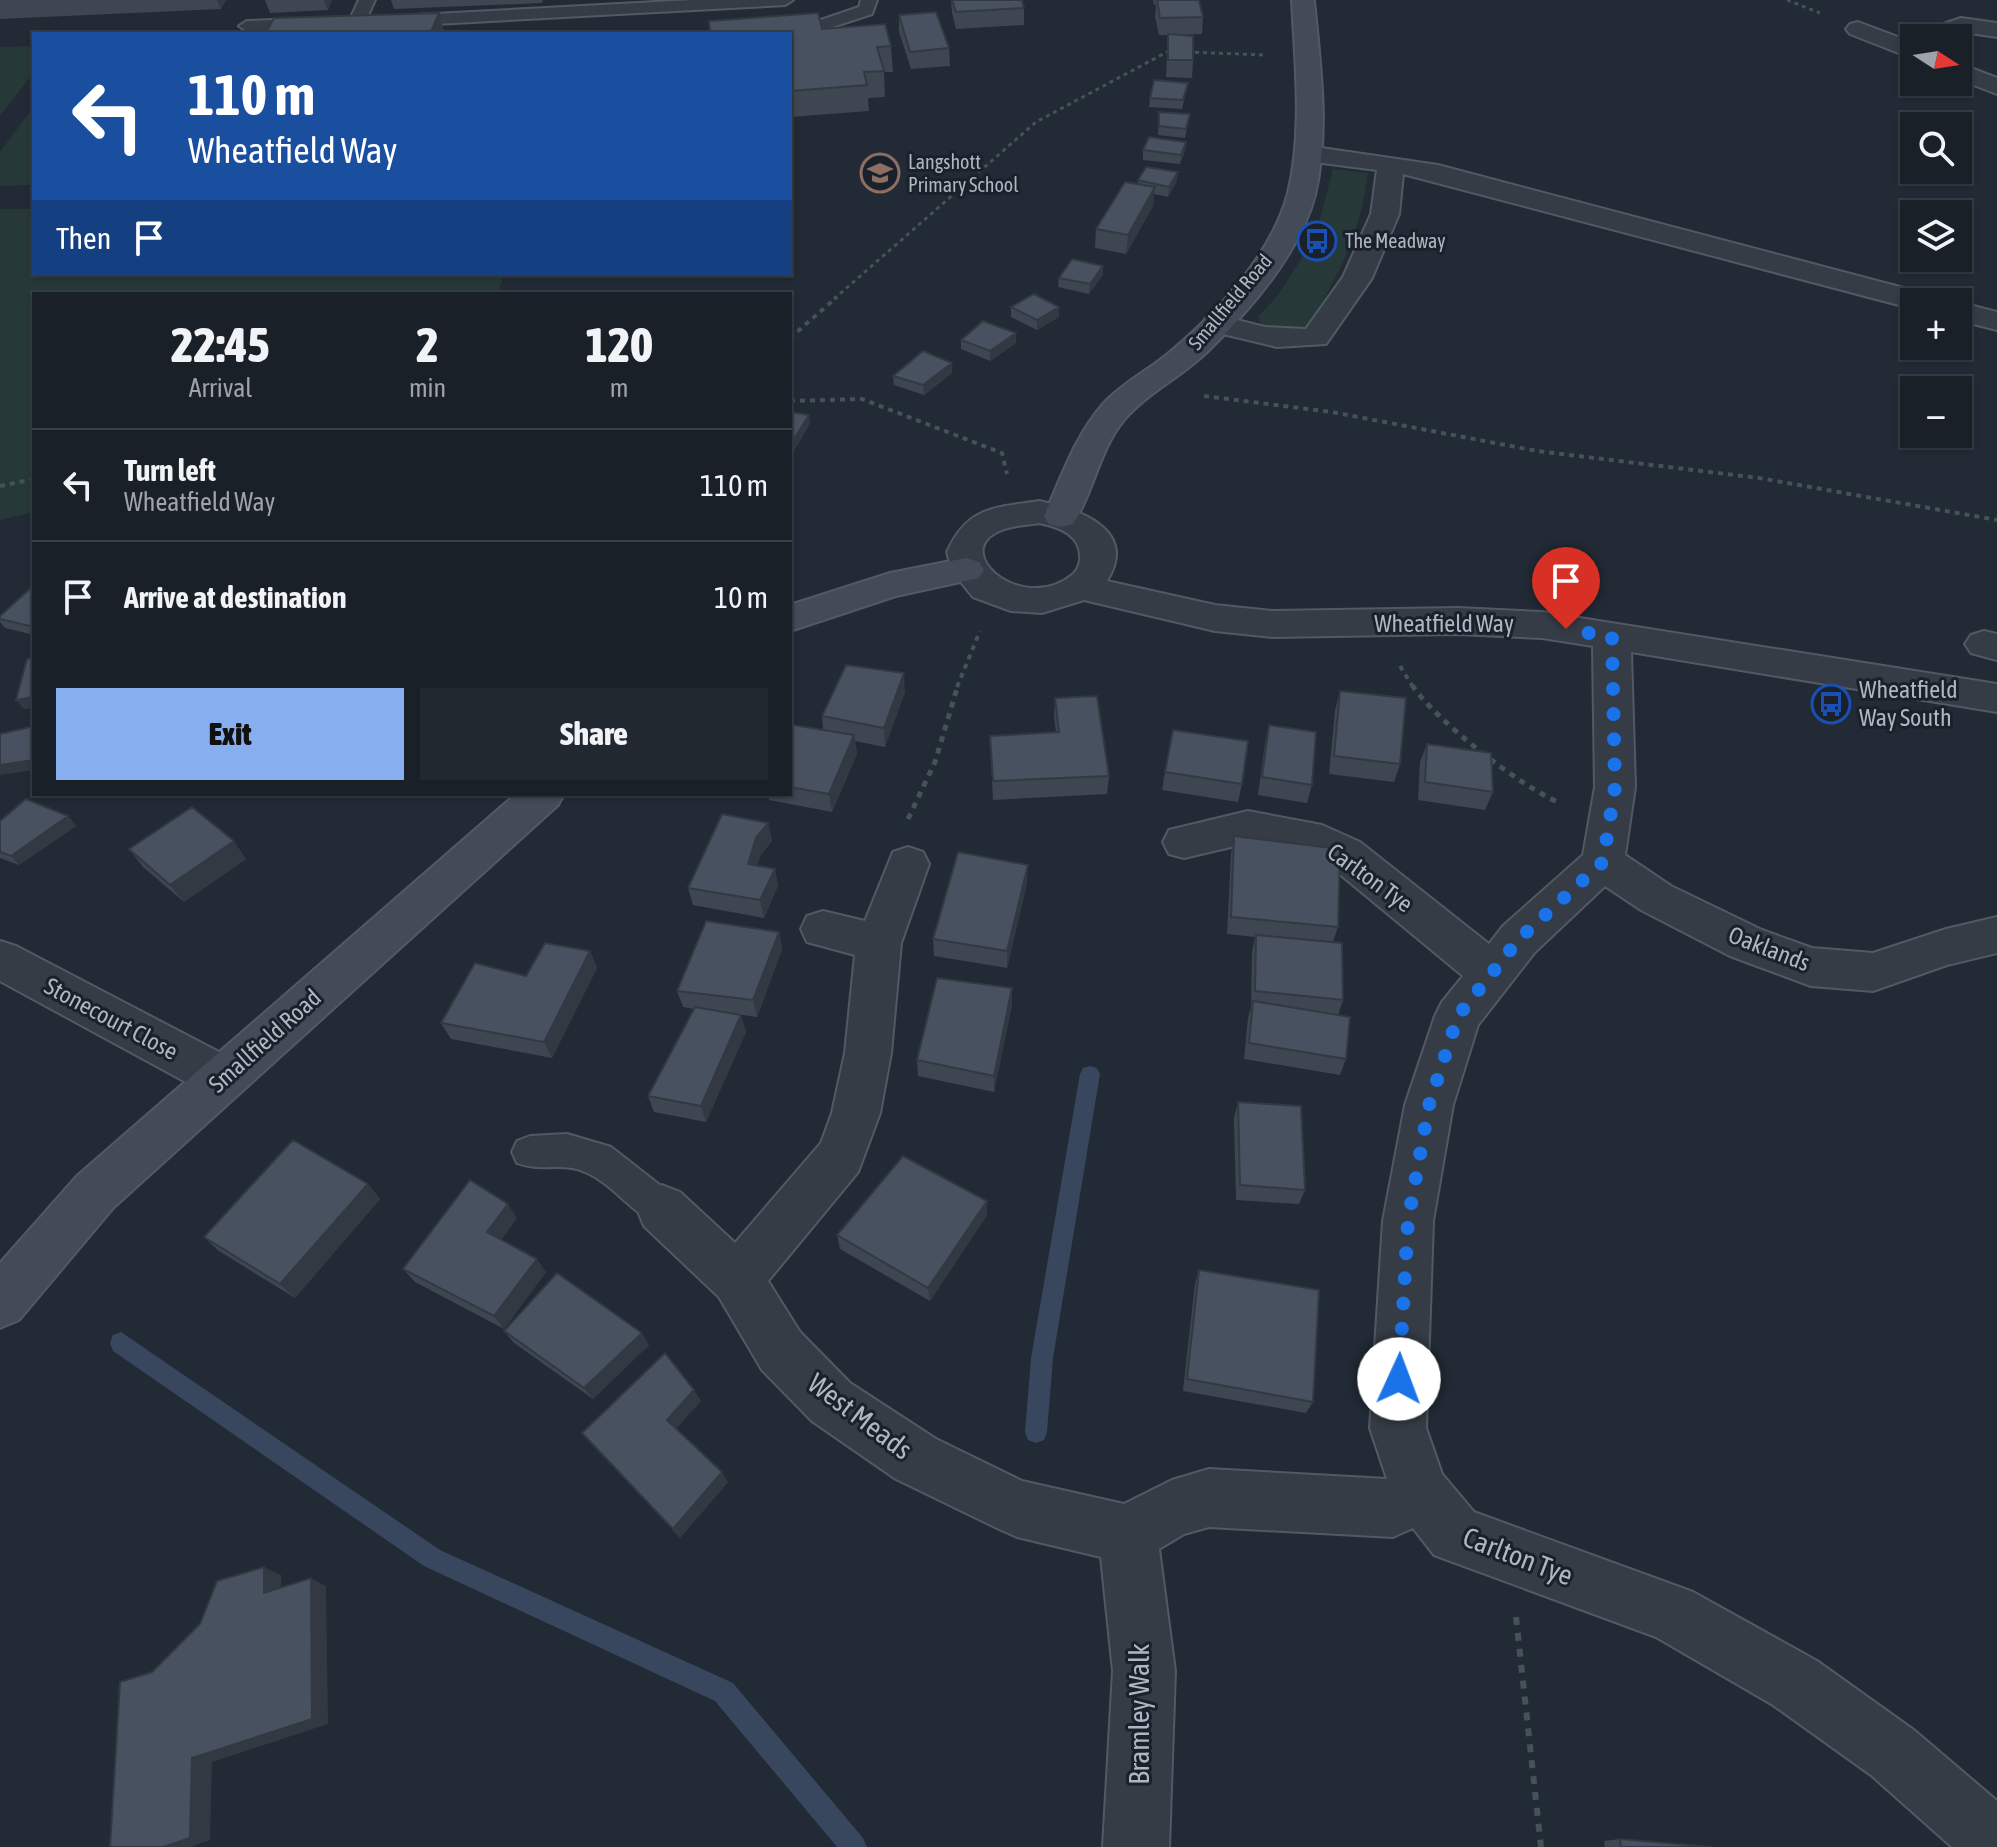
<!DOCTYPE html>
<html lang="en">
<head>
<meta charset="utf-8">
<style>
  body { margin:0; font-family:"Asap Condensed",sans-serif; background:#222830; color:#f1f3f6; height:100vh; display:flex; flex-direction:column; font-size:30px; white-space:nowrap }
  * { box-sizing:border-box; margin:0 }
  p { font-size:26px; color:#9fa3a8 }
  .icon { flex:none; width:44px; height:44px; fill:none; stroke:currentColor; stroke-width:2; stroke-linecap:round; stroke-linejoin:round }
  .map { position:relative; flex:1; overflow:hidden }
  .details { position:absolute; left:32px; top:292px; width:760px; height:504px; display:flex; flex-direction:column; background:#192028; border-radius:0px; box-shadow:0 2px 6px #0004,0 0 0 2px #373e45 }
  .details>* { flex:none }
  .guide { position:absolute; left:32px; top:32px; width:760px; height:244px; border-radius:0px; box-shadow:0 2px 6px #0004,0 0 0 2px #373e45; background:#1a4fa0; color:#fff; overflow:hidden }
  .needle { width:52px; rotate:102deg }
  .fabs { position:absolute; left:1900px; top:24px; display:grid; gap:16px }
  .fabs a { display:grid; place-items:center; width:72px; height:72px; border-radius:0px; background:#192028; box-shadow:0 2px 6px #0004,0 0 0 2px #373e45; font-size:40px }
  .pin { position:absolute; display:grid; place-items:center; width:68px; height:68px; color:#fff; margin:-82px -34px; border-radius:50% 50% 50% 0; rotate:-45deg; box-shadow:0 0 8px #0007 }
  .pin .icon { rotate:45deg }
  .me { position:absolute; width:88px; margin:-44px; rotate:2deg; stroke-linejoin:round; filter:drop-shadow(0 0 6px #0008) }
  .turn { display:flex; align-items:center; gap:28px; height:168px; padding:0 24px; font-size:36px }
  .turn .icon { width:104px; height:104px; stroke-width:2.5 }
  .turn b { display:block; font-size:56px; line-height:68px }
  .then { display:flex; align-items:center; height:76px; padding:0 24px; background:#0003; gap:16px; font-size:30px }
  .eta { display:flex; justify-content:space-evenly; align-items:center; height:136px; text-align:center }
  .eta b { font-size:48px; font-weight:800; line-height:56px }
  .cta { display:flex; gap:16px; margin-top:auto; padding:16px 24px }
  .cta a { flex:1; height:92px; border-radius:0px; background:#87afef; color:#111; font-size:32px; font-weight:800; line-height:92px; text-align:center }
  .cta a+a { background:#222830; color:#f1f3f6 }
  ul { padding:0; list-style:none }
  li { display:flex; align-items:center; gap:24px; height:112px; padding:0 24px; border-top:2px solid #373e45 }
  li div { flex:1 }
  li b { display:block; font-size:30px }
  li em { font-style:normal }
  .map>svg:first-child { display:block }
</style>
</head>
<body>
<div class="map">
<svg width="1997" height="1847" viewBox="0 0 1997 1847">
  <rect width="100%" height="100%" fill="#212a35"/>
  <path fill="#263838" d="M34,46V72L0,116V47Z
    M34,106V185L0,186V152Z
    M1333,169L1368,173C1361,233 1338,279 1305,329L1283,332L1261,324L1258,317L1278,295L1315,237Z
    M0,209H34V274H504L498,294H34V512L0,520Z"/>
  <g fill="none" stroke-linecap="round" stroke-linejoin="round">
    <path fill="#38475d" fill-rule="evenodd" d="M1090,1066L1097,1068L1100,1074L1053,1358L1047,1432L1044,1440L1036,1443L1028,1440L1025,1432L1031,1358L1080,1074L1083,1068Z
      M121,1332L440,1550L733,1683L863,1838L867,1847H837L715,1701L424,1566L113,1351L110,1343L113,1335Z"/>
    <g stroke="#525964" stroke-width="4">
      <path id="lane" d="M359,0H375L365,22L357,27L247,31L239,26L247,21L351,17Z
        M693,0H793L785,5L397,26L389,21L397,16Z
        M861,0H877L872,14L811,34H723L732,29L809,24L859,7Z
        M567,1134L611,1147L675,1197L680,1209L675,1221L662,1226C632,1215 614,1184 585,1172C563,1162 540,1172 517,1163L512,1152L517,1141L530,1136Z"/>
    </g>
    <g stroke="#525964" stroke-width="4">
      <path id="street" d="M1961,18L1997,23V37L1963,32L1947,38H1913L1917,33Z
        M1858,22L1914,43V59L1850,34L1846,29L1850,24Z
        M1958,63L1997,78V94L1958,79Z
        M1308,146L1438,165L1934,296L1938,302H1914V309L1403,174L1399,214L1372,278L1326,344L1277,347L1206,330L1202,324L1206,318L1217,315L1265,327L1306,329L1343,277L1371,214L1377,170L1299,160L1295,154L1299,148Z
        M1958,302L1997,312V330L1958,320Z
        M1039,501C1078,509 1139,529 1107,581L1215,605L1273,611L1458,608L1542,612L1997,684V712L1631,652L1635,787L1625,855L1671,886L1762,930L1812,948L1873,953L1946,929L1997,917V953L1947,965L1873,991L1811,986L1730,956L1641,910L1605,886L1535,952L1478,1025L1453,1105L1433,1221L1426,1428L1442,1474L1474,1512L1693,1592L1817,1661L1915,1731L1997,1801V1847H1952L1871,1775L1773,1705L1656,1637L1434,1555L1413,1528L1393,1537L1209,1527L1184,1534L1159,1549L1175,1671L1169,1847H1103L1113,1671L1101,1557L1017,1537L997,1528L896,1479L812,1421L762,1370L719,1297L644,1226L637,1209L644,1192L662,1185L680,1192L735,1243L821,1143L832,1113L845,1053L855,955L807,942L801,929L807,916L823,911L865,921L893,852L908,847L923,852L929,864L901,943L891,1053L880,1113L858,1172L768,1281L800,1332L850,1383L936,1439L1022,1481L1124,1504L1172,1480L1209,1469L1387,1479L1370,1428L1383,1221L1405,1105L1435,1016L1442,1002L1463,976L1330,866L1300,851L1248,843L1184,858L1169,854L1163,842L1169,830L1248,811L1322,825L1360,842L1489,944L1503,926L1583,855L1595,787L1593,646L1542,638L1458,634L1273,637L1215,631L1084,600L1042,613L1011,611L973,597L952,571L947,552C968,506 994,508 1039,501ZM1039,523C1059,527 1082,535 1080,560C1079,566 1077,571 1072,575C1020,617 942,546 1008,528C1018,525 1029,525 1039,523Z
        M1984,631L1997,634V660L1971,653L1965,644L1971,635Z
        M0,941L16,946L240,1063L247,1078L240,1093L223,1099L206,1093L0,981Z"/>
    </g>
    <g stroke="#525964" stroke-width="4">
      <path id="secondary" d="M1292,0H1314C1320,63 1330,132 1315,195C1300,253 1251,309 1209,350C1183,376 1148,392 1124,420C1099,450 1094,492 1073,524L1061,527L1049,524L1044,516C1061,478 1075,436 1103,404C1122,383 1149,370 1170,352C1217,313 1272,254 1288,193C1303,131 1295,63 1292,0Z
        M966,558L979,562L984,570L979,578L896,596L790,631V605L890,573Z
        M516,794H564L558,805L113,1208L19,1320L0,1328V1263L77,1176Z"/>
    </g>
    <path stroke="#435356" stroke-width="3" stroke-dasharray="4 4" stroke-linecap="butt" d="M1787,0L1820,13
      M1187,52L1265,55
      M834,299L1036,122L1167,52H1173"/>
    <path stroke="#435356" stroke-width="4" stroke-dasharray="5 5" stroke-linecap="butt" d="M790,338L837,297
      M1204,396L1332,412L1537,451L1759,478L1997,520
      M790,401L862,399L1002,453L1007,474
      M0,486L34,479
      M1400,666L1413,687
      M957,687L980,631"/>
    <path stroke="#435356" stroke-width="5" stroke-dasharray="6 6" stroke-linecap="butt" d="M1412,685C1435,720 1521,787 1560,803
      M908,819L935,762L958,685"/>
    <path stroke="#435356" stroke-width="6" stroke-dasharray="8 8" stroke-linecap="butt" d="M1516,1617L1541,1847"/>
    <use href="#lane" fill="#353c46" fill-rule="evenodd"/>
    <use href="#street" fill="#353c46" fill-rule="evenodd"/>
    <use href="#secondary" fill="#434b58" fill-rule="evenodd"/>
  </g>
  <path fill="#3e4652" d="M0,0H226L221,9L0,19Z
    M265,0H332L328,10L270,13Z
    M391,0H543L542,3L394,9Z
    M951,0H1022L1024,8V25L956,29L952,13Z
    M1153,0H1199L1203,17L1202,34L1175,35L1193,60L1192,78L1166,77L1168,35H1159L1155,17L1156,5H1154Z
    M899,15L949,48L950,66L911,69L899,32Z
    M822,29L891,46L893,72H884L885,97L868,98L869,111L790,117V34Z
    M1188,83L1182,109L1149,107L1150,98Z
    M1159,112L1190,114L1185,138L1158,135Z
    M1186,142L1185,151L1180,164L1143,160V150Z
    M1138,180L1177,181L1168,197L1154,194L1153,206L1126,254L1095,248L1096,229L1138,185Z
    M1103,275L1089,294L1058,287L1059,278Z
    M1011,307L1059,317L1037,330L1011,317Z
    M961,340L1016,343L990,361L961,349Z
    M952,363V373L924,395L894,385L893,376Z
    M34,586V635L5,628L0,622V616Z
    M1340,691L1400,764L1394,782L1329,774L1335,710Z
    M905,692L885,747L855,741L857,754L832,812L769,800L768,794H790V732L823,730L822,716Z
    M1055,698L1109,776L1107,794L993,800L990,736L1056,732L1054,717Z
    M1269,725L1312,785L1307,803L1258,795L1265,744Z
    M1427,744L1493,792L1485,810L1418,800L1420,762Z
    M1165,772L1242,784L1238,802L1162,790Z
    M68,816L76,826L19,865L0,858V821Z
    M768,823L772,841L760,856L757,866L775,869L778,886L764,918L693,905L688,888Z
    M1234,836L1338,927L1333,942L1343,1000L1338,1015L1346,1059L1340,1075L1244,1059L1248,1018L1251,1007L1252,952L1255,937L1227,934L1231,854Z
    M129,849L246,859L184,902L143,867Z
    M1027,883L1007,968L934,956L933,939Z
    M779,932L782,949L757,1017L729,1013L741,1015L746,1032L706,1122L654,1112L648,1096L694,1009L683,1007L677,991Z
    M590,951L597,968L552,1058L451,1039L441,1023L526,976Z
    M1012,988V1005L994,1092L918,1076L917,1060Z
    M1238,1102L1305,1190L1299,1204L1236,1200L1234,1118Z
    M368,1184L380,1199L295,1298L219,1251L204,1237Z
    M987,1201V1215L930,1301L840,1249L837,1235Z
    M517,1218L501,1240L546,1272L504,1329L415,1282L403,1269Z
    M1199,1270L1313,1402L1306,1413L1183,1391L1195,1283Z
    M504,1331L649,1345L593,1399L514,1343Z
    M701,1401L676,1428L728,1482L680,1538L582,1433Z
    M1620,1839L1712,1847H1605L1604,1841Z"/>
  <path fill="#323942" d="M217,0H226L221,9Z
    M324,0H332L328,10Z
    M439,13L445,34H430Z
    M1186,142L1185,151L1180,164L1181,155Z
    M1178,172L1177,181L1168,197L1169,187Z
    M1155,187L1153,206L1126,254L1128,235Z
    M1103,266V275L1089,294L1090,284Z
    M1059,307V317L1037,330V320Z
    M1016,333V343L990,361V351Z
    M952,363V373L924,395L923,385Z
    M809,415L810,424L793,453L791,444Z
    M904,673L905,692L885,747L884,728Z
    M34,697V708L24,709L16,700Z
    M854,735L857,754L832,812L829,794Z
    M34,760V770L0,775V765Z
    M68,816L76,826L19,865L11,856Z
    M768,823L772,841L760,856L752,882L748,864L756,838Z
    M234,841L246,859L184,902L170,885Z
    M1028,865L1027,883L1007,968V951Z
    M775,869L778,886L764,918L760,900Z
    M779,932L782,949L757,1017L753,1000Z
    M590,951L597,968L552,1058L544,1042Z
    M1012,988V1005L994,1092V1076Z
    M741,1015L746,1032L706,1122L701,1106Z
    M368,1184L380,1199L295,1298L280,1284Z
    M987,1201V1215L930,1301L928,1288Z
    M508,1204L517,1218L497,1246L487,1232Z
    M537,1259L546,1272L504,1329L494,1316Z
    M642,1333L649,1345L593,1399L584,1388Z
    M694,1390L701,1401L674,1431L667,1420Z
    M722,1472L728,1482L680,1538L673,1529Z
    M264,1567L281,1575V1601L264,1593Z
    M311,1578L326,1586L328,1724L212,1762L210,1840L190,1847H163L192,1758Z"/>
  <path fill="#48515f" stroke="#323942" stroke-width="2" d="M952,0H1022L1024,8L956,12Z
    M1157,0H1199L1203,17L1160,18Z
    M936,12L949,48L910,52L899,15Z
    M439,13L430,34H265L274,18Z
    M818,13L822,29L885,24L891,46L877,47L884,71L864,72L867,85L790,91V34H710L709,21Z
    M681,31V34H629Z
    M1168,34L1193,36V60H1168Z
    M1154,80L1188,83L1183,100L1150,98Z
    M1159,112L1190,114L1186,129L1159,126Z
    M1149,137L1186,142L1181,155L1143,150Z
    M1146,167L1178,172L1169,187L1138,180Z
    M1125,182L1155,187L1128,235L1096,229Z
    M1072,259L1103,266L1090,284L1059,278Z
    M1034,294L1059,307L1037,320L1011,307Z
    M983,321L1016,333L990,351L961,340Z
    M923,351L952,363L923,385L893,376Z
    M790,412L809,415L791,444L790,443Z
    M33,586L34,627L0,619V616Z
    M34,658V697L16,700L27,659Z
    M846,665L904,673L884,728L822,716Z
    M1340,691L1406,698L1400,764L1334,756Z
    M1097,696L1109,776L993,781L990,736L1059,732L1055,698Z
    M793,725L854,735L829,794L790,787V732Z
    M1269,725L1316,732L1312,785L1262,777Z
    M34,726V760L0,765V734Z
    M1173,730L1248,741L1242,784L1165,772Z
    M1427,744L1491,753L1493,792L1425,782Z
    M26,799L68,816L11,856L0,852V821Z
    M192,807L234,841L170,885L129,849Z
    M722,814L768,823L756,838L748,864L775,869L760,900L688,888Z
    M1234,836L1340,849L1338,927L1231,917Z
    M958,852L1028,865L1007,951L933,939Z
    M706,921L779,932L753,1000L677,991Z
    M1256,935L1342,943L1343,1000L1255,991Z
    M545,943L590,951L544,1042L441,1023L475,963L526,976Z
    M937,978L1012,988L994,1076L917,1060Z
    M1253,1001L1350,1017L1346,1059L1249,1043Z
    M695,1007L741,1015L701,1106L648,1096Z
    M1238,1102L1301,1106L1305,1190L1240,1185Z
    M293,1140L368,1184L280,1284L204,1237Z
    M903,1156L987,1201L928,1288L837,1235Z
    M470,1180L508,1204L487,1232L537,1259L494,1316L403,1269Z
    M1199,1270L1319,1290L1313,1402L1187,1379Z
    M557,1273L642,1333L584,1388L504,1331Z
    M665,1353L694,1390L667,1420L722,1472L673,1529L582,1433Z
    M264,1567V1593L311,1578L312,1719L192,1758L190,1838L163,1847H110L120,1682L152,1672L200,1624L217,1581Z
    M1620,1839L1712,1847H1621Z"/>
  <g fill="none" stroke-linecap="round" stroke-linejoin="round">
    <path stroke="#1a73e8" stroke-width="14" stroke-dasharray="0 25.2" d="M1399,1379L1408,1221L1429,1105L1458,1016L1519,939L1603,862L1615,787L1612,637L1566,629"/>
  </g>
  <defs>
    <g id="school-ring" transform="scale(2)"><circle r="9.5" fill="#1a212a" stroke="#8d6e63" stroke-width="1.5"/><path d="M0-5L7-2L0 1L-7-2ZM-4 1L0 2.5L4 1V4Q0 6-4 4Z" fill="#8d6e63"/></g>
    <g id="bus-ring" transform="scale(2)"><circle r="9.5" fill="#1a212a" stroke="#1a4fb4" stroke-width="1.5"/><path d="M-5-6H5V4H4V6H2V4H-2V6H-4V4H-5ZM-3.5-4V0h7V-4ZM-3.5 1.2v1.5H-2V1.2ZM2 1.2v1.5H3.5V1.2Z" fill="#1a4fb4"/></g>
  </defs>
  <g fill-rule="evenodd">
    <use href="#school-ring" x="880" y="173"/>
    <use href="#bus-ring" x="1317" y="241"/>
    <use href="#bus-ring" x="1831" y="704"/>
  </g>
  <g text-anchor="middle" stroke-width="6" stroke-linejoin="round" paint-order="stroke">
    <g font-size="20" fill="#afb6c3" stroke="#1a212a" text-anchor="start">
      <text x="908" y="169">Langshott<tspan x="908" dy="23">Primary School</tspan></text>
      <text x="1345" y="248">The Meadway</text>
    </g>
    <g font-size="20" fill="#afb6c3" stroke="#1a212a">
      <text transform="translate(1230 302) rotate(-50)" y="7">Smallfield Road</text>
    </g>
    <g font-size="24" fill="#afb6c3" stroke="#1a212a">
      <text x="1444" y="632">Wheatfield Way</text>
      <text transform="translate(1370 878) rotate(36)" y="8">Carlton Tye</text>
      <text transform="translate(1769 949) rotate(21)" y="8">Oaklands</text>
      <text transform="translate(111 1019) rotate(28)" y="8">Stonecourt Close</text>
      <text transform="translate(265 1041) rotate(-42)" y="8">Smallfield Road</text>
    </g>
    <g font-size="24" fill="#afb6c3" stroke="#1a212a" text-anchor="start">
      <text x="1859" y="698">Wheatfield<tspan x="1859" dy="28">Way South</tspan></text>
    </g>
    <g font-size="28" fill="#afb6c3" stroke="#1a212a">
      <text transform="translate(860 1416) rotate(37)" y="10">West Meads</text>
      <text transform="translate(1518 1556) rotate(21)" y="10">Carlton Tye</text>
      <text transform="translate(1139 1714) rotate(-90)" y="10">Bramley Walk</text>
    </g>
  </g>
</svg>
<div class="fabs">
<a><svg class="needle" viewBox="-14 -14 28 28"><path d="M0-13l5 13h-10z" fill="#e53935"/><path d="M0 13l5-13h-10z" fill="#9fa3a8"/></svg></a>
<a><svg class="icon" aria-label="search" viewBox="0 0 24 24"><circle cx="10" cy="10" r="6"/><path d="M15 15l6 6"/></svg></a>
<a><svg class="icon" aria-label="layers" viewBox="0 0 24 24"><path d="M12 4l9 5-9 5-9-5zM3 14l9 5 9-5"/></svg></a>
<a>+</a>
<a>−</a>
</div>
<div class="pin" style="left:1566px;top:629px;background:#d93025"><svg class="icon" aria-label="arrive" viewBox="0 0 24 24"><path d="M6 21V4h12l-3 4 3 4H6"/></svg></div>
<svg class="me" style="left:1399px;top:1379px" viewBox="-20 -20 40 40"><circle r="19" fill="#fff"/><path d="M0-13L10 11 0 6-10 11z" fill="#1a73e8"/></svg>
<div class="guide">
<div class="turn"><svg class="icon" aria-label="left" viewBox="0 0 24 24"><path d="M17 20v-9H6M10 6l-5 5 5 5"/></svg><div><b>110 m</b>Wheatfield Way</div></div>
<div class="then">Then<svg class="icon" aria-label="arrive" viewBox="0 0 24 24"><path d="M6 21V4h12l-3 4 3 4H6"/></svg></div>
</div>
<section class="details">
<div class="eta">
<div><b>22:45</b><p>Arrival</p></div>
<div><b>2</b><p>min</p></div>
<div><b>120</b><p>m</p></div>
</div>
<ul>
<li><svg class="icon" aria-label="left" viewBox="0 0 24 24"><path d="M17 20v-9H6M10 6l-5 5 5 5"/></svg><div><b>Turn left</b><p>Wheatfield Way</p></div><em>110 m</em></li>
<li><svg class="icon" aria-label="arrive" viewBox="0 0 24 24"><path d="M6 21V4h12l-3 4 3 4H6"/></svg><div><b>Arrive at destination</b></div><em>10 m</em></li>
</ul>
<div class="cta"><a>Exit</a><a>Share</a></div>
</section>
</div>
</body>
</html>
